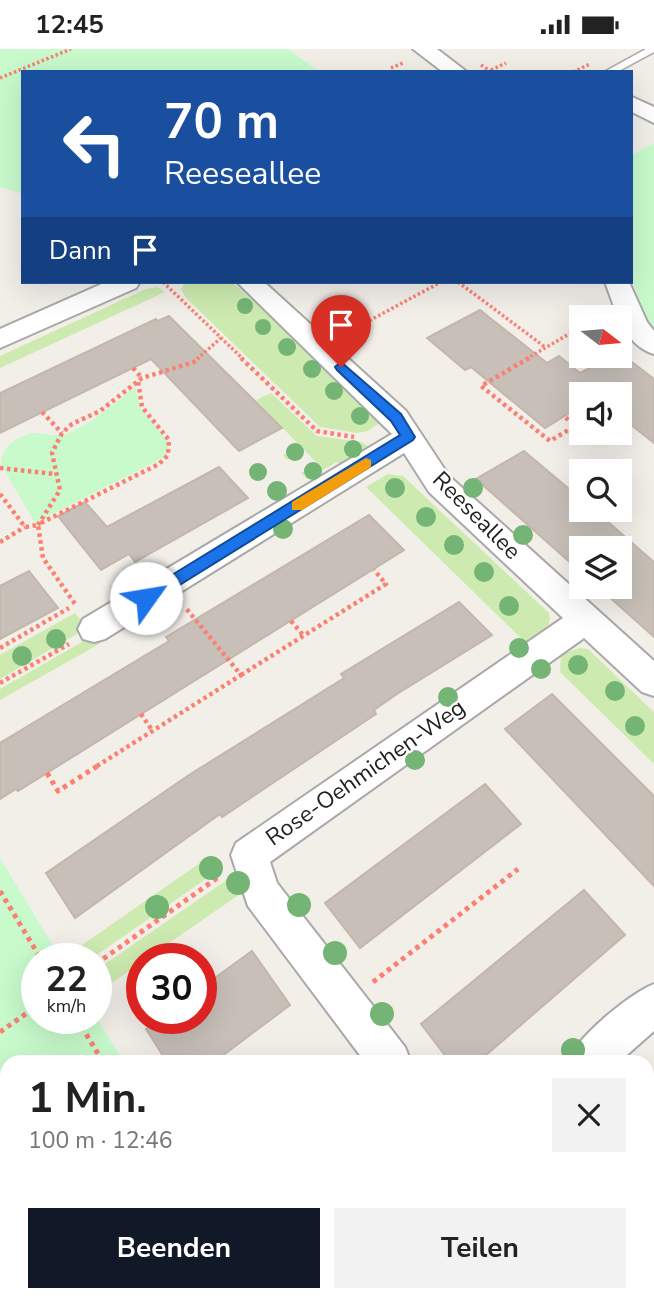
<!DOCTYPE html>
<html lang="de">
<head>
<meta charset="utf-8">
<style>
  body { margin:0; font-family:"Nunito Sans",sans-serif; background:#f2f2f2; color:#222; height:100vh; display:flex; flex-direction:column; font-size:26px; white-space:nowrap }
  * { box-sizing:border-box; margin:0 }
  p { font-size:23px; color:#767676 }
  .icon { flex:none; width:38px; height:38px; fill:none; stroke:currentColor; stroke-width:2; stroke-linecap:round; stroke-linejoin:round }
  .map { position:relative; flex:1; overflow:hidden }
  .sheet { position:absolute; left:0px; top:1006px; width:654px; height:247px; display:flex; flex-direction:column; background:#fff; border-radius:21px 21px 0 0; box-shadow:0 7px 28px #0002 }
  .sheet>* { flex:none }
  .top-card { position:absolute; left:21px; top:21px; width:612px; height:214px; border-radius:0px; box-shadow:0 7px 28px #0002; background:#1a4fa0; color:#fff; overflow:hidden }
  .needle { width:46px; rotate:106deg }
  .tools { position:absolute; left:569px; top:256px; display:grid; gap:14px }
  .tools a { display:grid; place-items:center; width:63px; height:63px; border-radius:0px; background:#fff; box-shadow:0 7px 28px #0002; font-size:35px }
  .speed { position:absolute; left:21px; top:894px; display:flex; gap:14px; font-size:35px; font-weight:700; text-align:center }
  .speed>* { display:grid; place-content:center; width:91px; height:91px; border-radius:50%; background:#fff; box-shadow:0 7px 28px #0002; line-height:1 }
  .speed small { font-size:18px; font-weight:400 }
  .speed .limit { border:10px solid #d22; background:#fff; color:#111 }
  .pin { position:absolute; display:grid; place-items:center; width:60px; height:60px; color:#fff; margin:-72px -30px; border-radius:50% 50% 50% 0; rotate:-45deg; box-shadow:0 0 7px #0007 }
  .pin .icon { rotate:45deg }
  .me { position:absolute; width:77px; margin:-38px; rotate:58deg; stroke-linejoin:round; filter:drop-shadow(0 0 5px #0008) }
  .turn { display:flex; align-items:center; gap:24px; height:147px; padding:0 28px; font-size:32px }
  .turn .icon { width:91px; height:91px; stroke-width:2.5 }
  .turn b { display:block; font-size:49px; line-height:60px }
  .then { display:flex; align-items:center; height:66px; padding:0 28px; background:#0003; gap:14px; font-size:26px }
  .round { display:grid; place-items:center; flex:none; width:74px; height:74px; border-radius:0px; background:#f2f2f2 }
  .headline { display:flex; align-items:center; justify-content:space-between; height:119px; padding:0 28px }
  h1 { font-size:42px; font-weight:700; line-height:52px }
  .cta { display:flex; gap:14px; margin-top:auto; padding:14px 28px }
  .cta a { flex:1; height:80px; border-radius:0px; background:#111827; color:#fff; font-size:28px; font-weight:700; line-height:80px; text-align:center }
  .cta a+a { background:#f2f2f2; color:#222 }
  .status { display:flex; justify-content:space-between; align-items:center; height:49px; padding:0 35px; background:#fff; direction:ltr }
  .status svg { height:19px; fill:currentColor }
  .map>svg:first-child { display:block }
</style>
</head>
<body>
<div class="status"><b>12:45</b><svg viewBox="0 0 49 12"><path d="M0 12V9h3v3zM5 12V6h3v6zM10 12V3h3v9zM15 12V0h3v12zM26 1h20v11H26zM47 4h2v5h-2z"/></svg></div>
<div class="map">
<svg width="654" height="1252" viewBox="0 0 654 1252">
  <rect width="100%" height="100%" fill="#f2efe9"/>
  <path fill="#cdebb0" d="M185,233H232L378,364V375L368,382L357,384L320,378L186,249L181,240Z
    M158,238L165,243L0,319V307L146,240Z
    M271,344L317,387L361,393L372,399L345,422L337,413L307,430L301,424L317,414L304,401L287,411L283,406L300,397L256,351Z
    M388,425L403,427L549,564C553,578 540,589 530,598L366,438Z
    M75,564L87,579L0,630V606Z
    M94,586L101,594L0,651V640Z
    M579,599L588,600L654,663V715L560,623L561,606Z
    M207,809L216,823L91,910H62Z
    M240,825L243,843L146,910H142V913L96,945V921L234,826Z"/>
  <path fill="#c8facc" d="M0,0H288L320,23H23V145L0,138Z
    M654,94V282L649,279L632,231V106Z
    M135,338L140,358L167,392L168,399L163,409L35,474L1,416C0,399 18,386 34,384C44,383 57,389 66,385C90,376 115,354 135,338Z
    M0,809L61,910H37V970L96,968L124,1013H7V1246H266L269,1252H0Z"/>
  <path fill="#c7bfb8" stroke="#c4b6ab" stroke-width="2" d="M480,261L547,314L559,307L580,324L620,304L654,330V394L620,367V336L604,345H581V357L545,379L471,318L465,321L427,289Z
    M169,267L282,379L239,402L151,310L0,384V344L156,270L158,272Z
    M524,402L581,450V460H593L654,513V588L597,537H620V499H581V523L476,430Z
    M219,418L248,449L135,513L129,505L101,521L58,467L85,453L107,478Z
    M369,466L404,501L18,742L16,740L0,750V694L169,592L166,588Z
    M29,522L58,559L0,590V537Z
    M459,553L492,586L397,645L374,661L376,665L222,768L220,765L75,869L46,824L189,726L344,629L341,625Z
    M552,645L654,747V837L505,680Z
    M485,735L521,775L360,899L325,854Z
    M584,841L625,886L478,1013H450L421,975Z
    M252,902L290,956L214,1013H167L146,980L160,970H201V939Z"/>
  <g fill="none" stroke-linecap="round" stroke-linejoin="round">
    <g stroke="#a9a9a9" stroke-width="3">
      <path id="service" d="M646,0H654V3L617,23H604Z"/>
    </g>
    <g stroke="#a9a9a9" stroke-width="4">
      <path id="minor" d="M413,0H437L467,23H443Z
        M632,48L654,58V74L632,63Z
        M106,233H140L136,239L0,299V280Z
        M237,233H264L406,362L449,427L654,612V647L642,643L584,589L270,813L277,834L405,998L411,1013H365L248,857L231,806L236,794L563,569L429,443L404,404L105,590L94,593L83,590L78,580L83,570L392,385Z
        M605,233H629L647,273L654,282V305C623,296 615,258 605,233Z
        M654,935V982L619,1013H567C577,988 629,945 654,935Z
        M533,1246H581L583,1252H535Z"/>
    </g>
    <path stroke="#fa8072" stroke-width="3.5" stroke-dasharray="2.5 2.5" stroke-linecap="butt" d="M481,16L492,23
      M391,19L403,14
      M491,21L506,14
      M573,23L590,15
      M0,29L71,0
      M163,233L243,310
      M458,233L545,298
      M365,274L441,233
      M197,310L221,289
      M526,310L581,278"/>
    <path stroke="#fa8072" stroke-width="4.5" stroke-dasharray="3.5 3.5" stroke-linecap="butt" d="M241,309L317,382L354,388
      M529,309L481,337L550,392L575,377L564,367
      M133,319L142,329
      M42,363L62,384
      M0,419L55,425
      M0,445L25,478L38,476L43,509L75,555
      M41,474L159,415L168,406L169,391L142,358L138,332
      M38,476L60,441L52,404L62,384L72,375L100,362L142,329L194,313L199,309
      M0,493L25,478
      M291,572L303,586
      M0,599L69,559
      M241,626L386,535L374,521
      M0,634L69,595
      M141,665L152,681
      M97,717L241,626L185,558"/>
    <path stroke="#fa8072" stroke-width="5" stroke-dasharray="4.5 4.5" stroke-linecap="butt" d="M47,724L58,742L99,716
      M0,842L41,910
      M96,915L220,827
      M373,933L518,820
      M77,970L103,1013
      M0,983L37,957
      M243,1246L247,1252
      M341,1252L347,1246
      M625,1252L631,1246"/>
    <use href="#service" fill="#fff" fill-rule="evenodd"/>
    <use href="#minor" fill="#fff" fill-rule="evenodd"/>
  </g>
  <g fill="#74b475">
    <circle cx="245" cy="257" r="8"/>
    <circle cx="263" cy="278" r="8"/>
    <circle cx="287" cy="298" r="9"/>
    <circle cx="312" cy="320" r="9"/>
    <circle cx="334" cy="342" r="9"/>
    <circle cx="360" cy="367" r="9"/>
    <circle cx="353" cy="400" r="9"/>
    <circle cx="295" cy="403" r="9"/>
    <circle cx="313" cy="422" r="9"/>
    <circle cx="258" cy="423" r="9"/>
    <circle cx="395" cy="439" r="10"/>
    <circle cx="473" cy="439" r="10"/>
    <circle cx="277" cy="442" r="10"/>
    <circle cx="426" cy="468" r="10"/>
    <circle cx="283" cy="480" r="10"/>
    <circle cx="523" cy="486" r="10"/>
    <circle cx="454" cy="496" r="10"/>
    <circle cx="484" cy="523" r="10"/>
    <circle cx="509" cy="557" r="10"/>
    <circle cx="56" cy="590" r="10"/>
    <circle cx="519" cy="599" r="10"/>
    <circle cx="22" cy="607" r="10"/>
    <circle cx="578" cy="616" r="10"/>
    <circle cx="541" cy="620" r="10"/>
    <circle cx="615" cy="642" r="10"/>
    <circle cx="448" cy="648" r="10"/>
    <circle cx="635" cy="677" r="10"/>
    <circle cx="415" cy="711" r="10"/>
    <circle cx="211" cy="819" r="12"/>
    <circle cx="238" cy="834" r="12"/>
    <circle cx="299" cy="856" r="12"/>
    <circle cx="157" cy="858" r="12"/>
    <circle cx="335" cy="904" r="12"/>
    <circle cx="382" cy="965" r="12"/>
    <circle cx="573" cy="1001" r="12"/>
  </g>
  <path fill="#1a73e8" stroke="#114b97" stroke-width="2" d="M341,313L401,365L415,388L413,391L152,553H141V545L400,386L391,372L337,321L335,318Z"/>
  <path fill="#f59e0b" d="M366,409L371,411V418L302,461H292V453Z"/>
  <g text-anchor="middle" stroke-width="5" stroke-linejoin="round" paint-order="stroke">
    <g font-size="23" fill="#222" stroke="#fff">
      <text transform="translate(477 466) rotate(45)" y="8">Reeseallee</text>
      <text transform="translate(365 723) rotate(-35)" y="8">Rose-Oehmichen-Weg</text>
    </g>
  </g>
</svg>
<div class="tools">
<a><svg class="needle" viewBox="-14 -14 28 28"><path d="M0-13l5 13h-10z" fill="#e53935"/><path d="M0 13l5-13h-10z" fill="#767676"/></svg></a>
<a><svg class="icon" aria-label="sound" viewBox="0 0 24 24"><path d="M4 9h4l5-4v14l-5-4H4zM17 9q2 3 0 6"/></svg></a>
<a><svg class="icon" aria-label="search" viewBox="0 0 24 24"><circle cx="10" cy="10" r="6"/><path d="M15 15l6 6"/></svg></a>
<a><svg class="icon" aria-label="layers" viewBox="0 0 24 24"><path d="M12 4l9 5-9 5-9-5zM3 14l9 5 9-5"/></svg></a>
</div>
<div class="speed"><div>22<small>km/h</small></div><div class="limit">30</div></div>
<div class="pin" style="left:341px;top:318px;background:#d93025"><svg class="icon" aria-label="arrive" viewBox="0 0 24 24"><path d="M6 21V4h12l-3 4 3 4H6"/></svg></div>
<svg class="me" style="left:146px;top:549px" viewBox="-20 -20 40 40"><circle r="19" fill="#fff"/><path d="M0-13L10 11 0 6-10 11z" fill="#1a73e8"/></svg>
<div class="top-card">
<div class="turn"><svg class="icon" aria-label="left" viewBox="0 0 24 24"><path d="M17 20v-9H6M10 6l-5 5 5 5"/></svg><div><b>70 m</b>Reeseallee</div></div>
<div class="then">Dann<svg class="icon" aria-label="arrive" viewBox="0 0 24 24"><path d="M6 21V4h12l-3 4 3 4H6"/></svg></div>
</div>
<section class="sheet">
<div class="headline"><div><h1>1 Min.</h1><p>100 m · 12:46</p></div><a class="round"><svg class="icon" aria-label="close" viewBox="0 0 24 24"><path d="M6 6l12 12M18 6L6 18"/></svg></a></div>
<div class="cta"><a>Beenden</a><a>Teilen</a></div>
</section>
</div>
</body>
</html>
